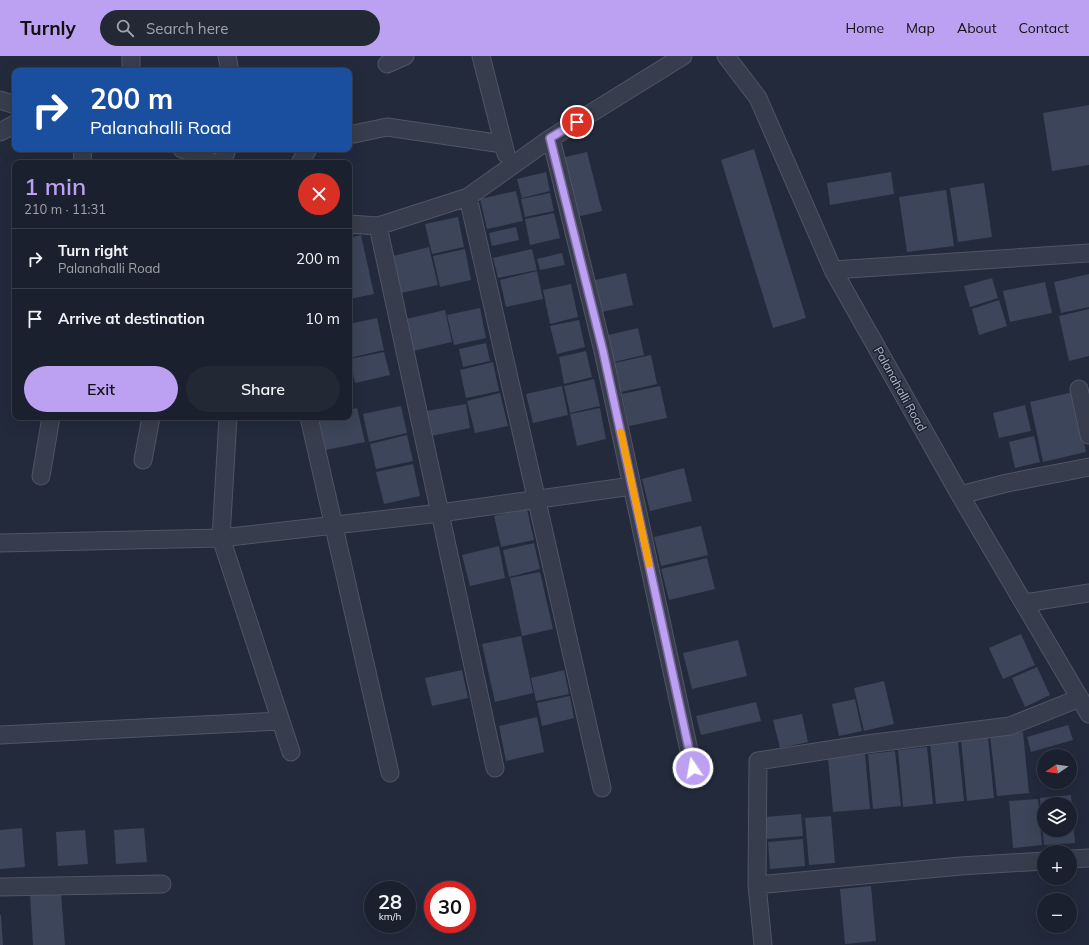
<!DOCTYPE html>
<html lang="en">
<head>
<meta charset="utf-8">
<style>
  body { margin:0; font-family:Mulish,sans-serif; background:#232835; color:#f1f3f6; height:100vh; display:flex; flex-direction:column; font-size:15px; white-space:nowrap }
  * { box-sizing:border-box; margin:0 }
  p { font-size:13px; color:#9fa3aa }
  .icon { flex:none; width:22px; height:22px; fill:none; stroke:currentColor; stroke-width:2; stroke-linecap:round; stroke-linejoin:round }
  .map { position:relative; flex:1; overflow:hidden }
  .sheet { position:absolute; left:12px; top:104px; width:340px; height:260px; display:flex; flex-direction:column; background:#1a202d; border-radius:8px; box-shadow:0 4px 16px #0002,0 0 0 1px #383e49 }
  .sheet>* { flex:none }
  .banner { position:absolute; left:12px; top:12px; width:340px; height:84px; border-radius:8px; box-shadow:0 4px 16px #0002,0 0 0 1px #383e49; background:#1a4fa0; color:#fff; overflow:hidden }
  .needle { width:26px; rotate:257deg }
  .fabs { position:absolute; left:1037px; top:693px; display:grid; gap:8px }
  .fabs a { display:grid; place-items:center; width:40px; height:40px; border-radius:50%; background:#1a202d; box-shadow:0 4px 16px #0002,0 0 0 1px #383e49; font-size:20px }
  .speed { position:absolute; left:364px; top:825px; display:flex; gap:8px; font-size:20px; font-weight:700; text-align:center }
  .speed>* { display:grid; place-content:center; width:52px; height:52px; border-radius:50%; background:#1a202d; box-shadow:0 4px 16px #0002,0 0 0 1px #383e49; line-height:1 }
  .speed small { font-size:10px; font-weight:400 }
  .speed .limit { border:6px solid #d22; background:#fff; color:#111 }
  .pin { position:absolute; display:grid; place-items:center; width:34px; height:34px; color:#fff; margin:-17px; border:2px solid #fff; border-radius:50%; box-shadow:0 1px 4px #0007 }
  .me { position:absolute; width:44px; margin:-22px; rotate:348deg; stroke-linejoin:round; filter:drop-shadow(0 0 3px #0008) }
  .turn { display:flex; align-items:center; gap:14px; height:84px; padding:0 12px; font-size:18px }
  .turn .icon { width:52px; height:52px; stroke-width:2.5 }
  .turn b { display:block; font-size:28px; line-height:34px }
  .round { display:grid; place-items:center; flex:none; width:42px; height:42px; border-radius:21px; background:#232835 }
  .head { display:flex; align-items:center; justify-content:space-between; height:68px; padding:0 12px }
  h1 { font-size:24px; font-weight:600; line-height:30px; color:#bca0f2 }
  .action { display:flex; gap:8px; margin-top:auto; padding:8px 12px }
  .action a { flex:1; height:46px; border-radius:24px; background:#bca0f2; color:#111; font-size:16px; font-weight:600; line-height:46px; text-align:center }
  .action a+a { background:#232835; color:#f1f3f6 }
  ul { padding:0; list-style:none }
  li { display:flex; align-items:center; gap:12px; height:60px; padding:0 12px; border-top:1px solid #383e49 }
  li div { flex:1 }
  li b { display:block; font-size:15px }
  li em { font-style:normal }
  header { display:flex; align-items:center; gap:24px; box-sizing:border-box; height:56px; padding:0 20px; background:#bca0f2; color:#111 }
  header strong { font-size:19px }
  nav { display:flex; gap:22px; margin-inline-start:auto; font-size:14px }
  .search { width:280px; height:36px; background:#232835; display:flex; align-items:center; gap:10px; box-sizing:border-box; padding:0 14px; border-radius:22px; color:#9fa3aa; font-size:15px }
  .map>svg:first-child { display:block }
</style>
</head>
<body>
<header>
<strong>Turnly</strong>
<div class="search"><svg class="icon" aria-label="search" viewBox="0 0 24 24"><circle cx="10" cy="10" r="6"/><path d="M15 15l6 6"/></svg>Search here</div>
<nav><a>Home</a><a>Map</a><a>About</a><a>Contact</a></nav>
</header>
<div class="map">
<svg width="1089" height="889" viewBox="0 0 1089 889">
  <rect width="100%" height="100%" fill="#232a3c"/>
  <path fill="#3c4559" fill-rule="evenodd" d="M1089,49V109L1052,115L1043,57Z
    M754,93L806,262L773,272L721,104Z
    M587,96L602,155L576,161L561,102Z
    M546,116L550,135L522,142L517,123Z
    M891,116L894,138L830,149L827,127Z
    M984,127L992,181L958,186L950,132Z
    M946,134L954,190L907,196L899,141Z
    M516,135L523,165L487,173L480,143Z
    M550,137L554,155L525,161L521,143Z
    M554,157L560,182L530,189L525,163Z
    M458,161L464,191L432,198L425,168Z
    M516,171L519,184L492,190L489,177Z
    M361,179L374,238L349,243V182Z
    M429,191L438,229L401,237L393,200Z
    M465,193L471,224L440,231L433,200Z
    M532,193L537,214L498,222L493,202Z
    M562,197L565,209L540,214L537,203Z
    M537,215L543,243L506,251L500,224Z
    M626,217L633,249L602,256L595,224Z
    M1089,218V251L1061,257L1054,226Z
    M992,222L998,242L970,251L964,230Z
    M1045,226L1052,257L1010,266L1003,235Z
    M571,228L578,261L550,268L543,234Z
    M999,244L1007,270L979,279L972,253Z
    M480,252L486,282L454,289L447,259Z
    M1089,253V300L1069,305L1059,260Z
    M445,254L452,286L413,295L406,263Z
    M377,262L384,294L349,302V268Z
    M579,264L585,291L557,298L550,270Z
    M638,272L644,299L614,306L608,279Z
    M486,287L490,305L463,311L459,293Z
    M586,295L592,321L564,328L559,301Z
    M384,296L390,319L355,327L350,303Z
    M651,299L657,328L621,336L614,307Z
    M493,306L499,335L466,342L460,314Z
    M594,323L600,350L570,357L564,330Z
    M562,330L568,359L533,367L526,338Z
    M660,330L667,362L629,370L622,338Z
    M1073,336L1086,396L1043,406L1030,346Z
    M500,337L508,370L475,377L467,345Z
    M466,348L470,372L431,380L426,355Z
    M1025,349L1031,375L999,382L993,357Z
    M401,350L407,377L369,386L363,358Z
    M357,352L365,386L326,394L318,361H349V354Z
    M600,352L606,383L577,390L570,358Z
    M407,379L413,405L376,413L370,388Z
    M1034,380L1040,406L1015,412L1009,386Z
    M413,408L420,440L384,448L376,416Z
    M684,412L692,445L650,455L642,423Z
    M527,453L534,484L501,491L494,460Z
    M701,470L708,499L661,510L654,481Z
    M534,487L540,513L509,521L503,494Z
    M499,490L505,522L470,530L462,499Z
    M707,502L715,533L669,544L661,513Z
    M540,516L553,573L522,580L510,522Z
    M1021,578L1035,609L1003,623L989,592Z
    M521,580L533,637L495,646L482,588Z
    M738,584L747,620L692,633L683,597Z
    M1037,611L1050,639L1025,651L1012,622Z
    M462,614L468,642L432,650L425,622Z
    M564,614L569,638L536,645L531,622Z
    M884,625L894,668L864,675L854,632Z
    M570,640L574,662L542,670L537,647Z
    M855,643L862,675L839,680L832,648Z
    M756,646L761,665L701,679L696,660Z
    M802,658L808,686L780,692L773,664Z
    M537,661L544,696L506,705L499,670Z
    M1068,669L1073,684L1031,696L1027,681Z
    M1023,676L1029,737L997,740L990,679Z
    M988,681L994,742L967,745L961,684Z
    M958,685L964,745L936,748L930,687Z
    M927,691L933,748L903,751L898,694Z
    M895,695L901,750L873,753L868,698Z
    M865,698L870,753L833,756L828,702Z
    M1071,739L1075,787L1044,789L1040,742ZM1044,748H1070V774H1044Z
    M1038,743L1042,789L1013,792L1009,745Z
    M801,758L803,780L767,783L765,761Z
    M831,760L835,807L809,809L805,762Z
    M22,772L25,811L0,813V774Z
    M144,772L147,806L116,808L114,774Z
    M85,774L88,808L58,810L56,776Z
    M803,783L805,810L770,813L768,786Z
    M871,830L876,885L845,888L840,833Z
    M61,837L65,889H33L30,839Z
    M0,859H1L3,889H0Z"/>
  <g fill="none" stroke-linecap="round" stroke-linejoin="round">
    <g stroke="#4f5564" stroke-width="19">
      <path id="minor" d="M227,0L230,15
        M481,0L506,98
        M726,0L758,42L833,214L960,439L1089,658
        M387,8L405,0
        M131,15V0
        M0,44L15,49
        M0,76L15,68
        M349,79L387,71L503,88
        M551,82L603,295L693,713
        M182,93L193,96L213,107
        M82,107L83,93
        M222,107L227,93
        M300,107L308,93
        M468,141L602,732
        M349,168L378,170L468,141L551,82L683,0
        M378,170L495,712
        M833,214L1089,197
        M1079,333L1089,379
        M309,361L390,717
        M143,404L151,361
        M41,420L51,361
        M960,439L1007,427L1089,411
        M0,487L221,482L228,361
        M1025,547L1089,537
        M0,679L281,665
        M291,696L221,482L440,457L632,430
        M1070,803L1089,802
        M757,829L758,705L867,688L1010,670L1080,642
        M0,831L162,828
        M763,889L757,829L961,810L1044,805"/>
    </g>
    <use href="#minor" stroke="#373d4c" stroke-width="17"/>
  </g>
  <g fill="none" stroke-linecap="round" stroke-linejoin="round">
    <g stroke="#7a689d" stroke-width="10">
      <path id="route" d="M577,66L550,82L603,295L693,712"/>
    </g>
    <use href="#route" stroke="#bca0f2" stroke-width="7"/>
    <path stroke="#f59e0b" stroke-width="7" d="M621,376L649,508"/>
  </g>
  <g text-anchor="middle" stroke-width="3" stroke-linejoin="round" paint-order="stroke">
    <g font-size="12" fill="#b2b8c7" stroke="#1c2231">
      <text transform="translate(900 333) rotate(61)" y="4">Palanahalli Road</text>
    </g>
  </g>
</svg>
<div class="fabs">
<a><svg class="needle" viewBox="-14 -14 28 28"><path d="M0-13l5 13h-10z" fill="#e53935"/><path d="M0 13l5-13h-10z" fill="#9fa3aa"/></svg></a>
<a><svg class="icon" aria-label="layers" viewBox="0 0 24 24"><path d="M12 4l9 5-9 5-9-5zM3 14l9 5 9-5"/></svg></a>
<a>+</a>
<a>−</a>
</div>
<div class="speed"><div>28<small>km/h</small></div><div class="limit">30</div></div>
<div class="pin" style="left:577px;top:66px;background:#d93025"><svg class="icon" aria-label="arrive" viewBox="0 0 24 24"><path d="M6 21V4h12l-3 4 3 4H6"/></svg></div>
<svg class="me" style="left:693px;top:712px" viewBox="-20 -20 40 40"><circle r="17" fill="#bca0f2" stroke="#fff" stroke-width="3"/><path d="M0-11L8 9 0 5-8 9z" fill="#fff"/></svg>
<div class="banner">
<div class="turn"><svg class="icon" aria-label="right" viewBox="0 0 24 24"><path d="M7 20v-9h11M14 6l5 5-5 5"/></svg><div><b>200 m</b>Palanahalli Road</div></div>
</div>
<section class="sheet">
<div class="head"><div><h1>1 min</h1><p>210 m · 11:31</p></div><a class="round" style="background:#d93025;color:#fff"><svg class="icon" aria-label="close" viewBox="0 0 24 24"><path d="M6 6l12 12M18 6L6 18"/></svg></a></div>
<ul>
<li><svg class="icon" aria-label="right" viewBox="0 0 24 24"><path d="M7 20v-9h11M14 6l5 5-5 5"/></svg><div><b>Turn right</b><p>Palanahalli Road</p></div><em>200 m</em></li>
<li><svg class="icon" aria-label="arrive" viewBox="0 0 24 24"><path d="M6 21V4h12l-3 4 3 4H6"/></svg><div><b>Arrive at destination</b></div><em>10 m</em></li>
</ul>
<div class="action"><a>Exit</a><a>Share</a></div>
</section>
</div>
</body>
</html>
